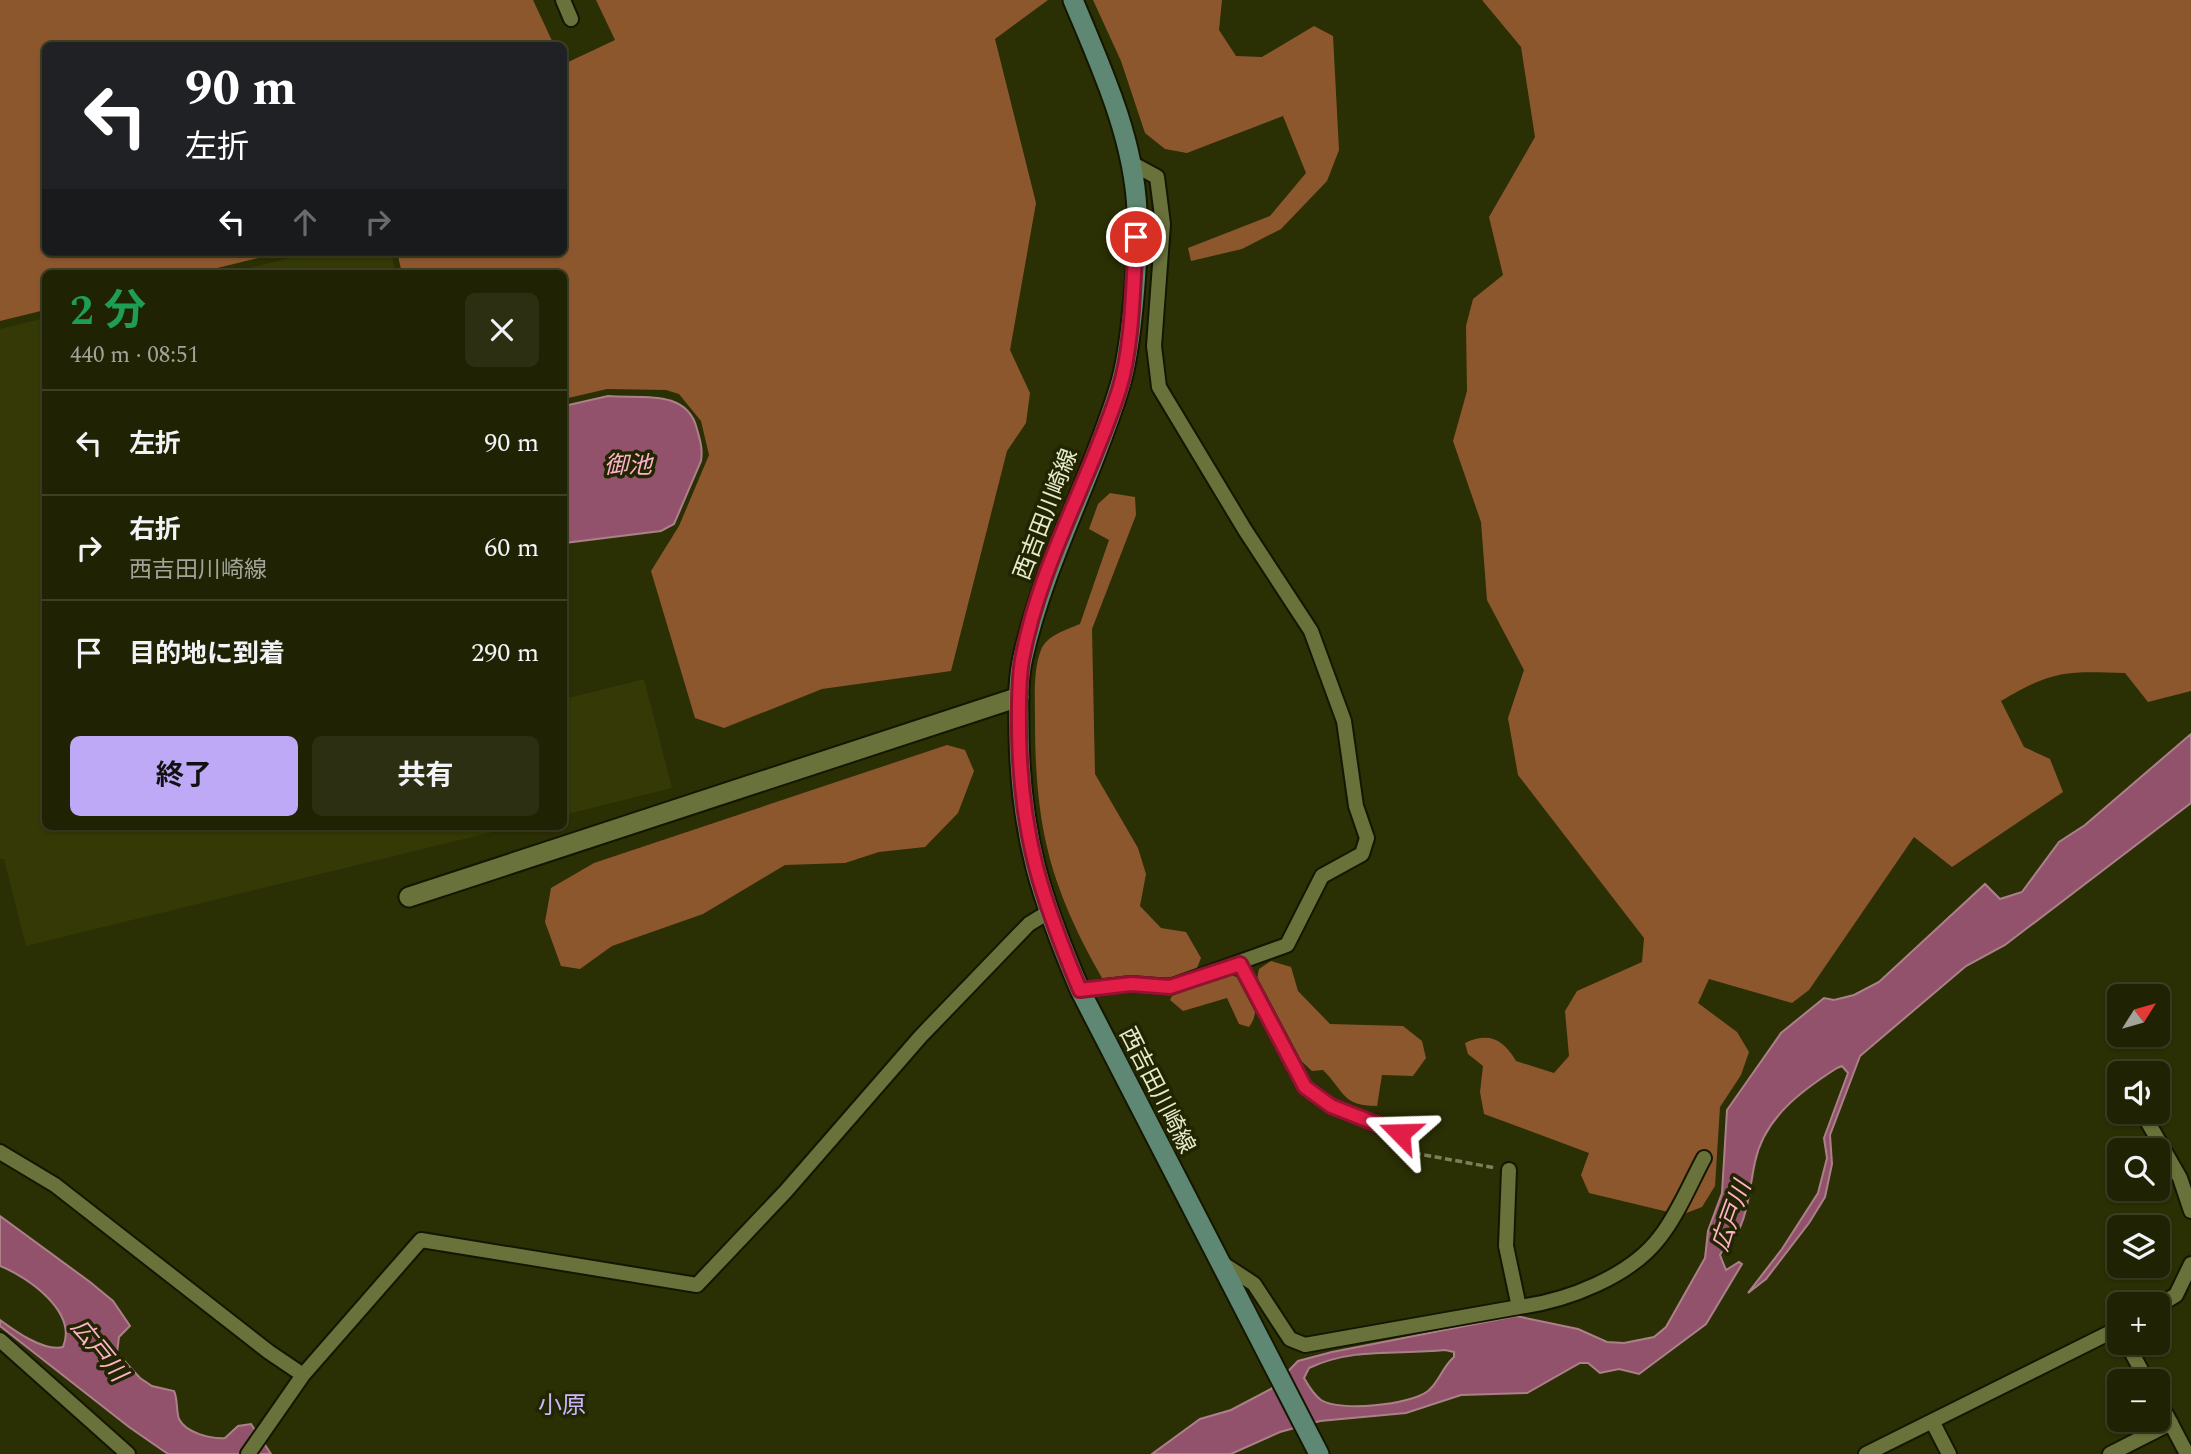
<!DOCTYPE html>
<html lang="ja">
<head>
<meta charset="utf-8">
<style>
  body { margin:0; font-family:Spectral,"Noto Sans JP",serif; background:#2d2f12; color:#f1f3f6; height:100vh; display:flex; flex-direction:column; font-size:26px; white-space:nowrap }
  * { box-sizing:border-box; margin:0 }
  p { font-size:23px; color:#a2a49a }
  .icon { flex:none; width:38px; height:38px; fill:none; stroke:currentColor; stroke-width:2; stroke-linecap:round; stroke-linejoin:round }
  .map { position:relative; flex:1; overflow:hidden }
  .sheet { position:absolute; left:42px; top:270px; width:525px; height:560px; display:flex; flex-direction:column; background:#202303; border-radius:10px; box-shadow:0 2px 5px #0004,0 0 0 2px #3d4025 }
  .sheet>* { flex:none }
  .top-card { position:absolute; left:42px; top:42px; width:525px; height:214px; border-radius:10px; box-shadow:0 2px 5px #0004,0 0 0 2px #3d4025; background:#202124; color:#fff; overflow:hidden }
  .needle { width:46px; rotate:53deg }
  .buttons { position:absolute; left:2107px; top:984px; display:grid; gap:14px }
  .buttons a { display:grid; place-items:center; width:63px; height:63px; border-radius:10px; background:#202303; box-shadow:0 2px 5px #0004,0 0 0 2px #3d4025; font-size:35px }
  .pin { position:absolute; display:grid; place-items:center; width:60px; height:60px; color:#fff; margin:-30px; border:4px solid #fff; border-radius:50%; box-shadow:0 2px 7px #0007 }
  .me { position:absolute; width:77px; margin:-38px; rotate:292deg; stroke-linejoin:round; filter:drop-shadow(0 0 5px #0008) }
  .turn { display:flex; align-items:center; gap:24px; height:147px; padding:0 28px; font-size:32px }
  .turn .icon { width:91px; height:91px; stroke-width:2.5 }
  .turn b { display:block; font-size:49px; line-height:60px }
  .lanes { display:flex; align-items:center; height:66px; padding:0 28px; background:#0003; justify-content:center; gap:35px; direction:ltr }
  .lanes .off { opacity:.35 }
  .round { display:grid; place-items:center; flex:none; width:74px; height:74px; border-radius:10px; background:#2d2f12 }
  .overview { display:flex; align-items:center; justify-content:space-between; height:119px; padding:0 28px }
  h1 { font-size:42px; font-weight:700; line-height:52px; color:#1e9e55 }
  .button { display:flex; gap:14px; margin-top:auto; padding:14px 28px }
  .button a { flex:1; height:80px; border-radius:10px; background:#bda9f5; color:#111; font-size:28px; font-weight:700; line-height:80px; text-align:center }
  .button a+a { background:#2d2f12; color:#f1f3f6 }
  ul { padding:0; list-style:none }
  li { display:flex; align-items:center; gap:21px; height:105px; padding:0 28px; border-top:2px solid #3d4025 }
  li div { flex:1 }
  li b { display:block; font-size:26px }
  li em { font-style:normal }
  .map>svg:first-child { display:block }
</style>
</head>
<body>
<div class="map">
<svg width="2191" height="1454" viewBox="0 0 2191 1454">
  <rect width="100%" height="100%" fill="#2b2f04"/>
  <path fill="#343906" d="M314,252H391L396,273H228Z
    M45,318L46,826H517L26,946L4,859H0V329Z
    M644,679L672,788L564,815V699Z"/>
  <path fill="#8d572e" d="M0,0H533L554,45L46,46V252H283L197,273H46L45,310L0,321Z
    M596,0H1048L995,39L1036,203L1010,350L1030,393L1026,423L1007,451L951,671L822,689L724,728L695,718L651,571L679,526L709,455L701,421L679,394L666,390L607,389L564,399V273H402L397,252H564V64L615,40Z
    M1093,0H1222L1219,30L1236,56L1262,57L1314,26L1333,36L1339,150L1327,181L1281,229L1242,249L1191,261L1188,248L1270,216L1306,173L1283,116L1187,153L1165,149L1145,133L1121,61Z
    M1482,0H2191V691L2148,702L2125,673C2067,671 2052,670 2001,701L2024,747L2050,759L2063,792L1952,867L1914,837L1809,990L1792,1003L1709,979L1698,1003L1737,1032L1749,1052L1741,1075L1720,1107L1715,1186L1702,1207L1681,1215L1589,1193L1581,1175L1589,1153L1484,1114L1480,1092L1483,1066L1468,1054L1465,1043C1489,1032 1503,1039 1516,1061L1554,1073L1569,1056L1565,1011L1577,991L1642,962L1644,938L1518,775L1508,718L1524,670L1487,600L1481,522L1453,441L1467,391L1466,326L1473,299L1503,275L1489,217L1535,137L1521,47Z
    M1110,493L1135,497L1136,515L1092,629L1095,774L1138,848L1146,874L1140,906L1161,928L1186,932L1201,958L1195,973C1164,982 1134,975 1102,978C1049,885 1035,826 1035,719C1035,698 1033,670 1041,650C1047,635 1066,630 1080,624L1109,540L1089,529L1098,504Z
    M947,745L965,750L974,771L958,813L925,847L879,852L845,863L785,865L703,914L612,946L580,969L561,966L545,922L551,888L594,863Z
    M1271,961L1291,967L1298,991L1330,1024L1403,1026L1422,1041L1426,1058L1413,1076L1382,1075L1377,1106C1342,1106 1345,1092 1323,1070L1312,1071L1298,1058L1257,979L1259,969Z
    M1228,974L1242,979C1252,996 1262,1009 1249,1027L1239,1024L1227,998L1183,1011L1170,1000L1174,992Z"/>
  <path fill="#92526b" stroke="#ab8089" stroke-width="2" fill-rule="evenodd" d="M608,396C640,399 687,388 697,429C700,440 703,449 701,461L674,524L661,531L564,543V406Z
    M2191,734V803L2005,945L1966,966L1860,1056L1830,1135L1832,1164L1825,1197L1809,1223L1766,1279L1748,1293L1782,1249L1818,1193L1827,1158L1824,1138L1848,1073L1842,1066L1837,1068C1801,1091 1764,1118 1755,1162C1750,1185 1749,1208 1739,1230C1735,1240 1724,1246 1720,1255L1726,1270L1739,1262L1742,1264L1706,1324L1639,1374L1619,1369L1600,1373L1588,1363H1580L1527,1393L1461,1395L1406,1413L1320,1421L1280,1432L1231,1454H1152L1200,1419L1231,1410L1271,1389L1298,1361L1332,1352L1516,1316L1578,1329L1607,1342L1624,1343L1654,1337L1666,1327L1705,1258L1708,1231L1722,1193L1727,1110L1781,1033L1824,998L1834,1000L1854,995L1879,982L1985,884L2000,899L2022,892L2059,842L2085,825ZM1445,1350L1454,1352V1357C1442,1367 1440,1381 1428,1391C1410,1405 1340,1412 1321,1400C1314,1395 1308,1385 1304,1378L1309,1368C1354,1347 1397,1355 1445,1350Z
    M0,1216L90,1282L113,1301L130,1326L119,1337L117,1353L140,1378L152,1386L174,1391C178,1399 176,1411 179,1419C186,1433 211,1439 225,1438L238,1426L251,1424L271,1454H168L129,1427L0,1326V1320C15,1331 44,1352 63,1347C78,1312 28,1277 0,1266Z"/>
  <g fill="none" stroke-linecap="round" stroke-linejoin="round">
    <g stroke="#141700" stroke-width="18">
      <path id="minor" d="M563,0L571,19
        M1240,964L1305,1087L1331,1106L1400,1133
        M1080,990L1131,984L1170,987L1287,945L1322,876L1362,854L1367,838L1356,806L1344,721L1311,631L1245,530L1159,387L1154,346L1163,224L1157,177L1133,164
        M2142,1112L2180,1178L2191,1211
        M0,1152L55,1185L269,1352L303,1375
        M1509,1170L1506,1246L1519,1307C1566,1301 1630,1277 1660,1237C1678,1214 1690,1184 1704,1158
        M1222,1263L1254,1284L1290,1339L1305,1345L1519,1307
        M2158,1306L2176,1295L2191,1264
        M0,1340L128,1454
        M2126,1342L2147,1381
        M2158,1399L2187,1454
        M1932,1421L1949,1454
        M248,1454L303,1375L421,1240L697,1285L786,1191L921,1036L1029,924L1047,913
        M1866,1454L2119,1328
        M2110,1454L2171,1423"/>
    </g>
    <g stroke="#141700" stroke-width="23">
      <path id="tertiary" d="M409,897L1019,697"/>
    </g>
    <g stroke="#141700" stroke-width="23">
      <path id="secondary" d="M1073,0C1101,67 1134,138 1137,211C1139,254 1132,349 1119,389C1091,480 1044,564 1023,657C1017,683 1019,710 1019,736C1021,838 1041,898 1080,990L1319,1454"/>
    </g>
    <path stroke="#7b805b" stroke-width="3.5" stroke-dasharray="7 3.5" stroke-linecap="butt" d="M1405,1147L1419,1154L1496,1168"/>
    <use href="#minor" stroke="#6a723b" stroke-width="14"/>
    <use href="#tertiary" stroke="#6a723b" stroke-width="19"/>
    <use href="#secondary" stroke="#5f8874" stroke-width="19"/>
  </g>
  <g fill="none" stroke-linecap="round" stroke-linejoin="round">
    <g stroke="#92132f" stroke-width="18">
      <path id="route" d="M1136,237C1133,283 1133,346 1119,390C1090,480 1039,566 1022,660C1018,684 1019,710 1019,734C1021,836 1041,897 1080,990L1131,984L1170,987L1240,964L1305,1087L1331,1106L1400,1133"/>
    </g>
    <use href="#route" stroke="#e11d48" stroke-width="12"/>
  </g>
  <g text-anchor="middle" stroke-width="7" stroke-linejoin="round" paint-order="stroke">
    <g font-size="23" fill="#e6ebce" stroke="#212500">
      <text transform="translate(1045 514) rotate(-69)" y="8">西吉田川崎線</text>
      <text transform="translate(1158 1090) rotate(63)" y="8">西吉田川崎線</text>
    </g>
    <g font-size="24" font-style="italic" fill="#ffb1cd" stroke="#212500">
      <text x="628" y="473">御池</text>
      <text transform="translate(1731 1216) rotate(-70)" y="8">広戸川</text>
      <text transform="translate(99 1350) rotate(51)" y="8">広戸川</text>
    </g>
    <g font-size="24" fill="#c9b6fd" stroke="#212500">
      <text x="562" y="1413">小原</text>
    </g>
  </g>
</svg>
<div class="buttons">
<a><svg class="needle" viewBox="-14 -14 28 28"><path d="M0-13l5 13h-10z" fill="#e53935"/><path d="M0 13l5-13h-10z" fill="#a2a49a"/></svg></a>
<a><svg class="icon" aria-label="sound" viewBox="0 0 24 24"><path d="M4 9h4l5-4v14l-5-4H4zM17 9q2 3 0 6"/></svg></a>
<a><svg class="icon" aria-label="search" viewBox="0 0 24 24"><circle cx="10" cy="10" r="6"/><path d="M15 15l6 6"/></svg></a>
<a><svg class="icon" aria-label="layers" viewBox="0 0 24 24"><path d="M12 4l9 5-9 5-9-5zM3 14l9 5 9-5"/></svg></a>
<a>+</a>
<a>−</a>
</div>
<div class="pin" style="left:1136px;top:237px;background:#d93025"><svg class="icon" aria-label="arrive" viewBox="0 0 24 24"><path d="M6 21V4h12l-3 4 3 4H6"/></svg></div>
<svg class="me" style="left:1400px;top:1133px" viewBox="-20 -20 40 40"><path d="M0-17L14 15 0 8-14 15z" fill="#e11d48" stroke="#fff" stroke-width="4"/></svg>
<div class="top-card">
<div class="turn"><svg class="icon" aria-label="left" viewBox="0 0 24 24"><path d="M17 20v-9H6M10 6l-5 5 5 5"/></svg><div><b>90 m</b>左折</div></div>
<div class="lanes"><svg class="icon" aria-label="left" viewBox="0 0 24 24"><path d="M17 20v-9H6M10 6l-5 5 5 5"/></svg><svg class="icon off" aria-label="ahead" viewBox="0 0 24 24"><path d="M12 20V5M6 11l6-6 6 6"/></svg><svg class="icon off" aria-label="right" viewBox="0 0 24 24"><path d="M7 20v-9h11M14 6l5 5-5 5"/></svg></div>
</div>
<section class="sheet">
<div class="overview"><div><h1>2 分</h1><p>440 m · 08:51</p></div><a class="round"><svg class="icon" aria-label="close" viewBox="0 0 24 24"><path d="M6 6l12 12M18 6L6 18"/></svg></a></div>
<ul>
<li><svg class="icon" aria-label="left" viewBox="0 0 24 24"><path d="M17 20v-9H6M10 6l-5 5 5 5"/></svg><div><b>左折</b></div><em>90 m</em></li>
<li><svg class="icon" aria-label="right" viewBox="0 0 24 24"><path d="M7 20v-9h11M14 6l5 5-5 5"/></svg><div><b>右折</b><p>西吉田川崎線</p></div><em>60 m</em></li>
<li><svg class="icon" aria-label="arrive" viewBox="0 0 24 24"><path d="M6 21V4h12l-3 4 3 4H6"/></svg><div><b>目的地に到着</b></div><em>290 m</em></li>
</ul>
<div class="button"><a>終了</a><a>共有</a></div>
</section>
</div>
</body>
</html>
